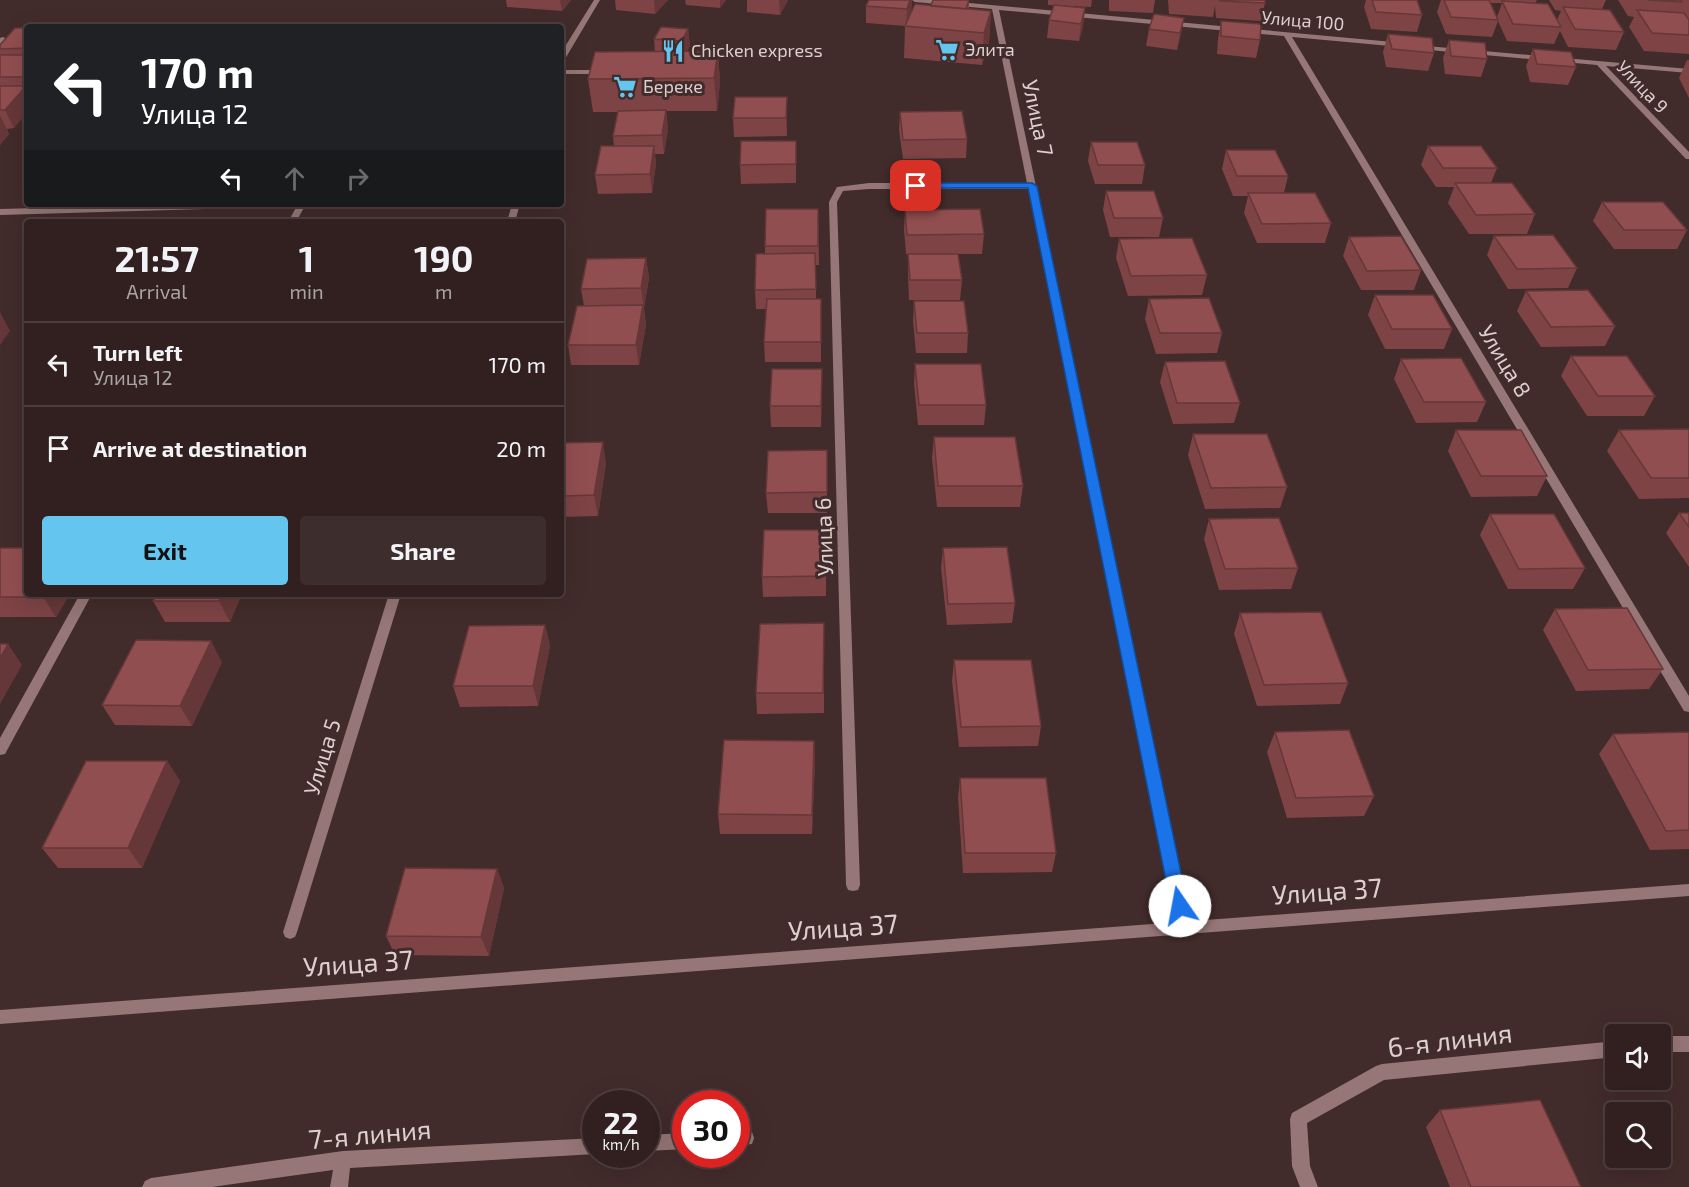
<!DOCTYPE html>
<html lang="en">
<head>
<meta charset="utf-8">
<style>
  body { margin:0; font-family:"Exo 2",sans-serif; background:#3d2d2d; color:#f1f3f6; height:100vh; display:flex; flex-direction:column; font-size:22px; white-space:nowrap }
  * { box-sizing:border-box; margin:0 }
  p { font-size:20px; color:#a8a3a5 }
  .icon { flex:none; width:33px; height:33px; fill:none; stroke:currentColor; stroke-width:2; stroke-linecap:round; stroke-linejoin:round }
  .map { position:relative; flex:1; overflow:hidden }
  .drawer { position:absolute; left:24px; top:219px; width:540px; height:378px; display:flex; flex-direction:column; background:#322020; border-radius:6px; box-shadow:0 6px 24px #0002,0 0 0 2px #4d3e3e }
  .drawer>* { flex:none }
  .hud { position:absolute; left:24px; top:24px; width:540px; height:183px; border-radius:6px; box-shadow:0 6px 24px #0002,0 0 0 2px #4d3e3e; background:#202124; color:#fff; overflow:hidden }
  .controls { position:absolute; left:1605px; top:1024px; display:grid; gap:12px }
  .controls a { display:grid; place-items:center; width:66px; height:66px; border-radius:6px; background:#322020; box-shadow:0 6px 24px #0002,0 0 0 2px #4d3e3e; font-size:30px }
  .speed { position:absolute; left:582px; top:1090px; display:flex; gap:12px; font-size:30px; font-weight:700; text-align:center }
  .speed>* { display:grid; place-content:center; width:78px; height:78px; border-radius:50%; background:#322020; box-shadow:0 6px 24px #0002,0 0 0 2px #4d3e3e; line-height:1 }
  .speed small { font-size:15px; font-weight:400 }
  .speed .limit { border:9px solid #d22; background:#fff; color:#111 }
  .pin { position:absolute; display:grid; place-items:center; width:51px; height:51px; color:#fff; margin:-26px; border-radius:12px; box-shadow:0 3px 9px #0006 }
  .me { position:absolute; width:66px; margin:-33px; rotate:348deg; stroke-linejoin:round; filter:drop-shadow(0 0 4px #0008) }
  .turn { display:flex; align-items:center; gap:21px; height:126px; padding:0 18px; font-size:27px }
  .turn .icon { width:78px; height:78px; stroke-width:2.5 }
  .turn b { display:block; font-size:42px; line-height:51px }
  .lanes { display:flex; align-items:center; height:57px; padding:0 18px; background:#0003; justify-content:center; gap:30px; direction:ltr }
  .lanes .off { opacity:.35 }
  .eta { display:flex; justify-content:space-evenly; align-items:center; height:102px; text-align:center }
  .eta b { font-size:36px; font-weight:700; line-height:42px }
  .action { display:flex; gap:12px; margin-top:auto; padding:12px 18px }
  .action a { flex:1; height:69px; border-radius:6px; background:#64c5ee; color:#111; font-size:24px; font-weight:700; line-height:69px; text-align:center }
  .action a+a { background:#3d2d2d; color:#f1f3f6 }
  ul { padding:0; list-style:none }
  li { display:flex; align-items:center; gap:18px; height:84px; padding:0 18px; border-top:2px solid #4d3e3e }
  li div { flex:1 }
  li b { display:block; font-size:22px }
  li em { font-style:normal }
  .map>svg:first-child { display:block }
</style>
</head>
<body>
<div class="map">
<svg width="1689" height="1187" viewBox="0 0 1689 1187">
  <rect width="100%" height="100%" fill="#422b2b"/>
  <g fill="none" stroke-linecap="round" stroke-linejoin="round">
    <path fill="#967676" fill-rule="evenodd" d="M594,0H600L565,59L561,61V53Z
      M912,0H937L1404,43L1405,45L1401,47L1292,37L1689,696V712L1684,711L1284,36L999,10L1187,906L1185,911L1180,913L1175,911L1173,906L1028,189H869L843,191L837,202L860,885L858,890L853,891L848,890L846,885L829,202L837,187L869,183H1027L992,9L915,2Z
      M3,37L7,39L0,44V38Z
      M1415,45L1689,69V73L1606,66L1689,152V159H1686L1597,65L1418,49L1414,47Z
      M561,70H605L609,72L605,74H561Z
      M187,204H279L275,207L0,215V209Z
      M298,204H306L296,222H288Z
      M512,204H520L515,222H507Z
      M80,594H92L5,754L0,755V738Z
      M389,594H401L297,932L295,937L290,939L285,937L283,932Z
      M1689,884V896L0,1024V1010Z
      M1660,1036H1689V1052H1660Z
      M1616,1041V1057L1384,1080L1307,1123L1310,1166L1318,1187H1300L1292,1166L1290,1119L1292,1113L1376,1066L1382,1064Z
      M736,1130L752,1132L754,1138L752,1144L736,1146Z
      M686,1133V1149L646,1151V1135Z
      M596,1138V1154L350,1168L348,1187H330L333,1170L212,1187H142L145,1181L151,1178L343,1151Z"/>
  </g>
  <path fill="#7d4345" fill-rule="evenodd" d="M506,0H571L562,11L507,7Z
    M615,0H668L655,14L616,10Z
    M685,0H726L720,8L686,5Z
    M747,0H788L780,15L747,12Z
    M869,0H912L911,12L931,6L969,0V9L991,11L989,42L982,65L904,58L905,26L866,23V6Z
    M1048,0H1092L1091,7L1048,5Z
    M1109,0H1155L1153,13L1109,11Z
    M1168,0H1265V3L1261,21L1216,18L1215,6L1213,17L1169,14Z
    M1366,0H1417L1422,15L1417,32L1371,29L1364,7Z
    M1441,0H1537L1535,3L1557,20L1561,11L1555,10L1549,0H1606L1602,9L1624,32L1616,50L1568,47L1560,31L1554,44L1507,41L1498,21L1492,37L1446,34L1437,12ZM1490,3H1502L1497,17Z
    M1618,0H1689V54L1644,51L1629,27L1634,17L1628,16Z
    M1085,8L1083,26L1079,41L1047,38L1049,20Z
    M1184,18L1177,50L1146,46L1149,29Z
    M1221,21L1260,40L1256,58L1217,54L1218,39Z
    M27,28V112L14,128L7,129L9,134L0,145V45Z
    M688,29L690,46L687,51H718L720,83L717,111H666L668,129L664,154H655L656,164L652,193L598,194L595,175L614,146L613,136L618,112H593L588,79L655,52L654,39Z
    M1388,34L1434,53L1428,71L1386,67L1383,52Z
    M1449,40L1487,59L1481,77L1445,74L1443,58Z
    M1533,49L1576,67L1568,85L1530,82L1526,66Z
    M1687,60H1689V98L1679,78Z
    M900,112L967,139L966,158L903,159L899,130Z
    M787,115V136L734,137L733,118Z
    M796,141V183L741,184L740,165Z
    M1091,142L1145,165L1142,184H1095L1088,161Z
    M1428,146L1497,168L1491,183L1535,214L1527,234H1469L1448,203L1454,187H1436L1421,165Z
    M1226,150L1288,176L1284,193L1331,223L1325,243H1257L1244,213L1248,196H1233L1222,169Z
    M1106,191L1163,218L1159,237H1110L1103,210Z
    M1602,202L1687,230L1677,249H1614L1593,221Z
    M818,209L819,265H816V299H821V362H765L764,342L766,309H756L755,290L765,254V246Z
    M905,210L984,234L982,254H927L962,280L960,300H909L908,274V254H906L904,229Z
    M1494,236L1577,268L1568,288L1508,289L1487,255Z
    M1349,237L1421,270L1414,290H1361L1343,256Z
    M1119,239L1207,275L1202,295L1128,296L1116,258Z
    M646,258L649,278L644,308L646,325L639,365H571L568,345L584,306L581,289Z
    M1526,291L1615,326L1605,346L1541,347L1517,311Z
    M1375,295L1452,329L1444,349H1385L1368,315Z
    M1149,299L1222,333L1217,353L1156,354L1145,319Z
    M914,301L968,333L967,353H916L913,321Z
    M1571,356L1655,396L1644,416H1587L1561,376Z
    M1401,359L1486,402L1477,422L1416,423L1394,379Z
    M1165,362L1240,403L1234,423L1173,424L1160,382Z
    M915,364L986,405L984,425H918L914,384Z
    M822,369L821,427H771L770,406Z
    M1689,429V498L1639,499L1607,451L1619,430Z
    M1456,430L1547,476L1537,496L1471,497L1448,451Z
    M1193,434L1287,487L1280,508L1205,509L1188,455Z
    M934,437L1023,486L1020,507H937L932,458Z
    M561,443L606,463L598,516L561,517Z
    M827,450V513H768L766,493Z
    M1679,513H1689V567L1666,533Z
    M1490,514L1585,568L1573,589H1508L1480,535Z
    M1209,519L1298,568L1291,589L1219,590L1204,539Z
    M826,530V596L763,597L762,577Z
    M0,548L27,594H70L56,617H0Z
    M943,548L1015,603L1012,623L947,625L941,568Z
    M157,594H242L230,622H165L153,601Z
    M1555,609L1663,669L1649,689L1576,691L1543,630Z
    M1240,613L1348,683L1340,704L1257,706L1234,634Z
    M824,623V713L757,714L756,693Z
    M545,625L550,646L538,706L460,707L453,686Z
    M954,660L1041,726L1038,746L959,747L952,681Z
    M222,662L192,726L115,725L102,705Z
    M1275,732L1374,796L1364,816L1287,818L1267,752Z
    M1689,732V849L1650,850L1599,754L1613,734Z
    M814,741L815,761L812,834H720L718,814Z
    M167,761L180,781L142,868H58L42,848Z
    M960,778L1056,853L1052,872L963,873L958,798Z
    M497,869L504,888L489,956L395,955L386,936Z
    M1440,1110L1581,1187H1450L1426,1127Z"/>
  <path fill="#663738" d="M560,0H571L562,11Z
    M654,0H668L655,14Z
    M720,0H726L720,8Z
    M779,0H788L780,15Z
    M910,0H912L911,13L906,26L907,9Z
    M1085,8L1083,26L1079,41L1081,24Z
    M991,11L989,42L982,65L984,33Z
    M1184,18L1181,35L1177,50L1180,33Z
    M688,29L690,46L683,58L682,41Z
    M718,51L720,83L717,111L714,78Z
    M26,86L27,88V112L14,128L5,110Z
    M787,97V136L786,118Z
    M666,110L668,129L664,154L662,135Z
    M0,115L9,134L0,145Z
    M654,146L656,164L652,193L650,174Z
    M646,258L649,278L644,308L641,288Z
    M643,305L646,325L639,365L636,345Z
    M0,312L10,331L0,345Z
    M822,369V390L821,427V406Z
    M603,442L606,463L598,516L594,495Z
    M45,594H70L56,617L43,597Z
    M223,594H242L230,622L219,601Z
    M545,625L550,646L538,706L533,686Z
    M211,641L222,662L192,726L180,706Z
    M8,644L22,665L0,704V658Z
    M814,741L815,761L812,834V815Z
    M167,761L180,781L142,868L128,848Z
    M497,869L504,888L489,956L481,937Z"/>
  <path fill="#914e50" stroke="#663738" stroke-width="1.5" d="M869,0H910L907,9L866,6Z
    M933,0H969L966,9L931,6Z
    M1220,0H1265V3L1220,1Z
    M1372,0H1417L1422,15L1376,12Z
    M1444,0H1489L1498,20L1451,17Z
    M1648,0H1681L1682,2Z
    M1502,1L1548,4L1561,27L1513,24Z
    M915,4L991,11L984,33L905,26Z
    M1054,5L1085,8L1081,24L1049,20Z
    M1563,7L1610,10L1624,32L1575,29Z
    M1637,10L1684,13L1689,20V35L1652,33Z
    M1154,14L1184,18L1180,33L1149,29Z
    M1221,21L1261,24L1260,40L1221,36Z
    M661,27L688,29L682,41L654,39Z
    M15,28H27V48L0,49V45Z
    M1388,34L1432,38L1434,53L1392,49Z
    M1449,40L1485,43L1487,59L1451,56Z
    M1533,49L1571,52L1576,67L1537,64Z
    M718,51L714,78L588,79L595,52Z
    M0,55H27V77H0Z
    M0,86H26L5,110H0Z
    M735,97H787L786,118H733Z
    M666,110L662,135L613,136L618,111Z
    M962,111L967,139L903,140L900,112Z
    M741,141H796V164L740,165Z
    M1091,142H1137L1145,165H1098Z
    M601,146H654L650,174L595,175Z
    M1428,146H1481L1497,168H1443Z
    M1226,150H1275L1288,176H1237Z
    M1455,183H1512L1535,214L1476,215Z
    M1106,191H1154L1163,218H1114Z
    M1248,193H1315L1331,223L1262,224Z
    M1602,202H1663L1687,230H1624Z
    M766,209H818V246H765Z
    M980,209L984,234L907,235L905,210Z
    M341,221L405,222H340Z
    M1553,235L1577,268L1517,269L1494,236Z
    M1401,236L1421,270L1367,271L1349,237Z
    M1192,238L1207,275L1131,276L1119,239Z
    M815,253L816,289L755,290L756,254Z
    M908,254H958L962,280H910Z
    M646,258L641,288L581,289L587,259Z
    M1588,290L1615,326L1551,327L1526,291Z
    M1375,295H1433L1452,329H1392Z
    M1209,298L1222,333H1160L1149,299Z
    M767,299H821V342H764Z
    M914,301H964L968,333H917Z
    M643,305L636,345H568L577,306Z
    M1571,356H1627L1655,396H1598Z
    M1461,358L1486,402H1424L1401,359Z
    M1225,361L1240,403H1177L1165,362Z
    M915,364H981L986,405H919Z
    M772,369H822L821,406H770Z
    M1689,429V478H1651L1619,430Z
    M1456,430H1521L1547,476H1481Z
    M1193,434H1267L1287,487L1211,488Z
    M934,437H1015L1023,486H938Z
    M603,442L594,495L561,496V443Z
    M827,450V492L766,493L768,451Z
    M1679,513H1689V527Z
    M1490,514H1554L1585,568L1519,569Z
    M1279,518L1298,568L1225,569L1209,519Z
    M764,530H826V576L762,577Z
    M1007,547L1015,603L948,604L943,548Z
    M0,548H27V594H45L43,597H0Z
    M157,594H223L219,601H153Z
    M1627,608L1663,669L1588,670L1555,609Z
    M1321,612L1348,683L1264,685L1240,613Z
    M824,623L823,693H756L760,624Z
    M545,625L533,686H453L469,626Z
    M136,640L211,641L180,706L102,705Z
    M0,644H8L0,658Z
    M954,660H1031L1041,726L961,727Z
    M1349,730L1374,796L1296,798L1275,732Z
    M1689,732V830L1666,831L1613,734Z
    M724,740L814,741L812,815L718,814Z
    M86,761H167L128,848H42Z
    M960,778H1046L1056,853H965Z
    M405,868L497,869L481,937L386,936Z
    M1540,1100L1581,1187H1471L1440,1110Z"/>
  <path fill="#1a73e8" stroke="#114b97" stroke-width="1.5" d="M1032,183L1037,186L1188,906L1186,912L1180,914L1174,912L1171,906L1028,188H916L911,186L916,183Z"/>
  <defs>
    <g id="supermarket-bare" transform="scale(1.8)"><path d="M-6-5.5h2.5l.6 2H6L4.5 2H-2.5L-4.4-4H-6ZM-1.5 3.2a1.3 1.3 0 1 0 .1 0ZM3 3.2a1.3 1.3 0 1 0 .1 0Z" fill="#64c5ee" stroke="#422b2b" stroke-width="2.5" paint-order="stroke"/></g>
    <g id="restaurant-bare" transform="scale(1.8)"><path d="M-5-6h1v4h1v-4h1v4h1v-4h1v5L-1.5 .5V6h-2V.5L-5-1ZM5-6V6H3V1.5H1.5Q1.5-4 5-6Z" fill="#64c5ee" stroke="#422b2b" stroke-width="2.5" paint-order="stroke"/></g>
  </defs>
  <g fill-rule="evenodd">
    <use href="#supermarket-bare" x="947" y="50"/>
    <use href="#restaurant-bare" x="673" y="51"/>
    <use href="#supermarket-bare" x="625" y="87"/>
  </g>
  <g text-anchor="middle" stroke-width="6" stroke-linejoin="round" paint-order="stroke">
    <g font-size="18" fill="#decfcf" stroke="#422b2b">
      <text transform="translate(1303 21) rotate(5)" y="6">Улица 100</text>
      <text transform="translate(1642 87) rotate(46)" y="6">Улица 9</text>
    </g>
    <g font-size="18" fill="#decfcf" stroke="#422b2b" text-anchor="start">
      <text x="965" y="56">Элита</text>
      <text x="691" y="57">Chicken express</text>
      <text x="643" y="93">Береке</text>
    </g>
    <g font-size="22" fill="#decfcf" stroke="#422b2b">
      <text transform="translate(1038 118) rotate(78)" y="8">Улица 7</text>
      <text transform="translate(1505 361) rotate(59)" y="8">Улица 8</text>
      <text transform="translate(824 537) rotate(-92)" y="8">Улица 6</text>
      <text transform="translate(322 757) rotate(-73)" y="8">Улица 5</text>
    </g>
    <g font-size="27" fill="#decfcf" stroke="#422b2b">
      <text transform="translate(1327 892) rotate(-4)" y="9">Улица 37</text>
      <text transform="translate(843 928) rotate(-4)" y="9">Улица 37</text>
      <text transform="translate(358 964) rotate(-4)" y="9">Улица 37</text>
      <text transform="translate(1450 1041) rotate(-7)" y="9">6-я линия</text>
      <text transform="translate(370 1135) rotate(-5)" y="9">7-я линия</text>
    </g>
  </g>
</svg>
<div class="controls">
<a><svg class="icon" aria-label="sound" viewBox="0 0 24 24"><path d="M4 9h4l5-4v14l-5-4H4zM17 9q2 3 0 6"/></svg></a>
<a><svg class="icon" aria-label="search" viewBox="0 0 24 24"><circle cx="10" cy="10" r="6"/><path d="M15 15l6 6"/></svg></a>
</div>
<div class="speed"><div>22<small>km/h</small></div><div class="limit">30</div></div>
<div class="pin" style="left:916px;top:186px;background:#d93025"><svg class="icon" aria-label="arrive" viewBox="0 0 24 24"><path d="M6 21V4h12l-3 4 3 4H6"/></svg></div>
<svg class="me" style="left:1180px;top:906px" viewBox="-20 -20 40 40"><circle r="19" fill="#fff"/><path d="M0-13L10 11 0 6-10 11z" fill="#1a73e8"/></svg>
<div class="hud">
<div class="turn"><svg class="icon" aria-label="left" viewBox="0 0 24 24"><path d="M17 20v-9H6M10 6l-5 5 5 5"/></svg><div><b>170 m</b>Улица 12</div></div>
<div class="lanes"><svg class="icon" aria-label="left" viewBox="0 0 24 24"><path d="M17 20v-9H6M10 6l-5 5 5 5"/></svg><svg class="icon off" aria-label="ahead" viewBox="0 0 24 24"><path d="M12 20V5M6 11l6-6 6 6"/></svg><svg class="icon off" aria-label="right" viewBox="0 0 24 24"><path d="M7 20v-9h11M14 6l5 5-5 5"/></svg></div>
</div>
<section class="drawer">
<div class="eta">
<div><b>21:57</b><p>Arrival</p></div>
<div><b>1</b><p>min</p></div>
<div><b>190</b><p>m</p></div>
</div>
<ul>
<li><svg class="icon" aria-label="left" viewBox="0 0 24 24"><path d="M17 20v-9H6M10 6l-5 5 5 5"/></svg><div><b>Turn left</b><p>Улица 12</p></div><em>170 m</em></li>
<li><svg class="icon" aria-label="arrive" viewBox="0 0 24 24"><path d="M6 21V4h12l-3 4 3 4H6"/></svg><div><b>Arrive at destination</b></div><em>20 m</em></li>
</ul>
<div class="action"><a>Exit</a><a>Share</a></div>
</section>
</div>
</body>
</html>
